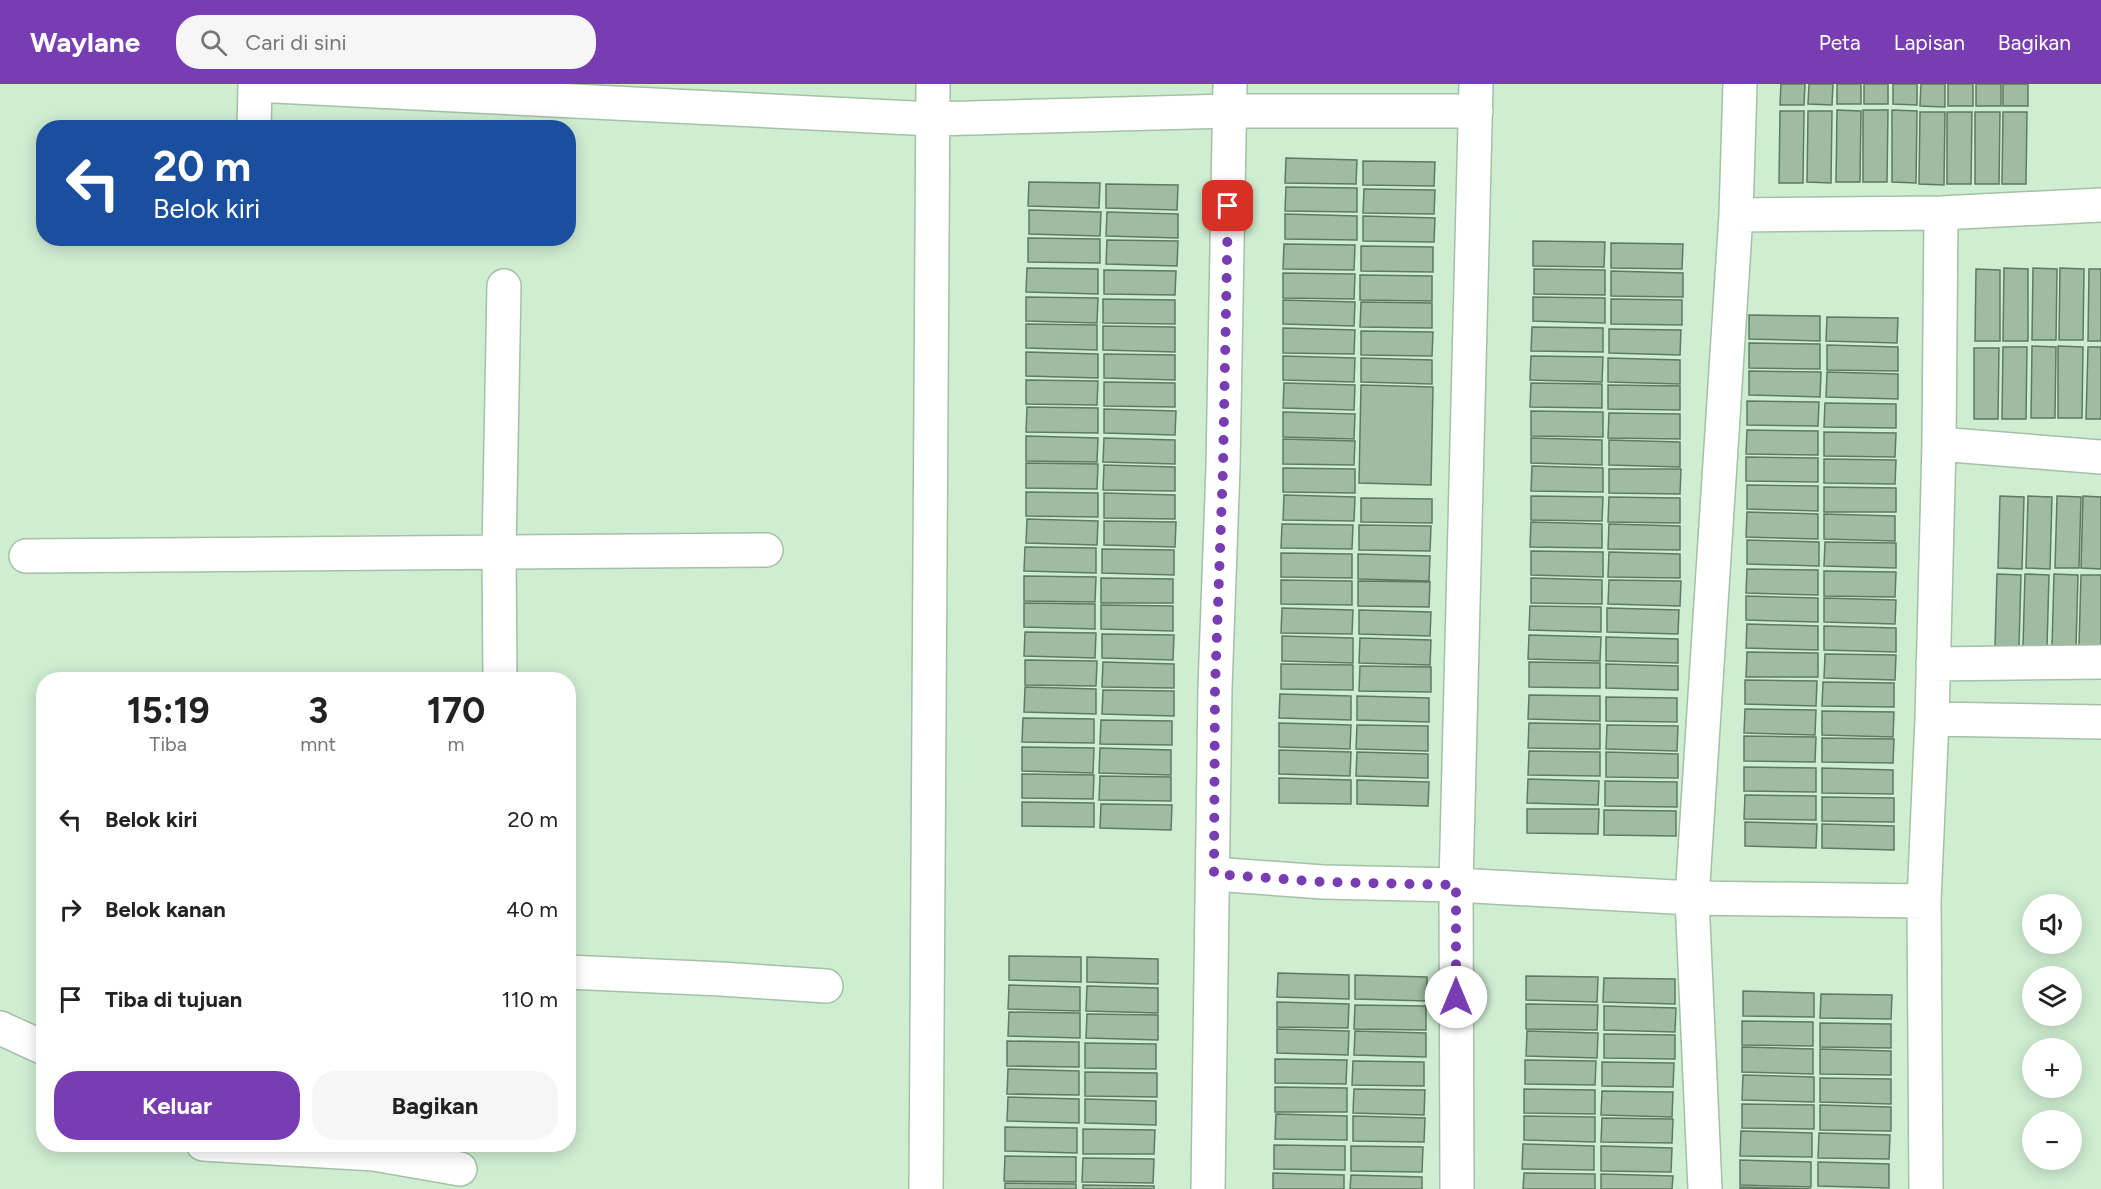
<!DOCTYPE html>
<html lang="id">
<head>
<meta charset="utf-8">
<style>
  body { margin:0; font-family:Figtree,sans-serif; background:#f6f6f6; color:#222; height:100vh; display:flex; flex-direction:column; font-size:22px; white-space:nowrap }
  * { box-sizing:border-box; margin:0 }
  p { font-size:20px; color:#767676 }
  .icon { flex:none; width:33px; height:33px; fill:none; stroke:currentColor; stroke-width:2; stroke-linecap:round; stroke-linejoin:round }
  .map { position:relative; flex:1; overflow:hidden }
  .details { position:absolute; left:36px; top:588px; width:540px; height:480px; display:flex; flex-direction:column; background:#fff; border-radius:24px; box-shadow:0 3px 15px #0003 }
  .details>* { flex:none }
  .hud { position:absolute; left:36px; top:36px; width:540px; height:126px; border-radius:24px; box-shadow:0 3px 15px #0003; background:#1a4fa0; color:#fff; overflow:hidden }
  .tools { position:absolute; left:2022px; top:810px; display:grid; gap:12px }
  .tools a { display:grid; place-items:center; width:60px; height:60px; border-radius:50%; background:#fff; box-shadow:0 3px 15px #0003; font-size:30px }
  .pin { position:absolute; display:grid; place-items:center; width:51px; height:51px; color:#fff; margin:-26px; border-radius:12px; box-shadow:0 3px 9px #0006 }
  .me { position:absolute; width:66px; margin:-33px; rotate:0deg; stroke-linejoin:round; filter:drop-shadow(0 0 4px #0008) }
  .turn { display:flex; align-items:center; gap:21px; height:126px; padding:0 18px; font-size:27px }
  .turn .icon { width:78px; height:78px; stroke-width:2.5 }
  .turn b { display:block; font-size:42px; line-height:51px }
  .eta { display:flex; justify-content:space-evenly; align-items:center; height:102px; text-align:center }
  .eta b { font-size:36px; font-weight:700; line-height:42px }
  .action { display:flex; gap:12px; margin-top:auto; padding:12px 18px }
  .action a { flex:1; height:69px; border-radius:24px; background:#793db3; color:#fff; font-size:24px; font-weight:700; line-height:69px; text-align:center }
  .action a+a { background:#f6f6f6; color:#222 }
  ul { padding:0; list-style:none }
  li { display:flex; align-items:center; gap:18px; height:90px; padding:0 18px }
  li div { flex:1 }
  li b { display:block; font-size:22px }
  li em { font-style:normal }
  header { display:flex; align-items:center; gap:36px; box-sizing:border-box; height:84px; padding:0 30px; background:#793db3; color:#fff }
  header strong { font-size:28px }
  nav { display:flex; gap:33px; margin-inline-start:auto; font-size:21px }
  .search { width:420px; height:54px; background:#f6f6f6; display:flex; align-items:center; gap:15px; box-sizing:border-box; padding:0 21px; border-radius:24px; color:#767676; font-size:22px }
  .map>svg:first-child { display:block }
</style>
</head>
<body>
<header>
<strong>Waylane</strong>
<div class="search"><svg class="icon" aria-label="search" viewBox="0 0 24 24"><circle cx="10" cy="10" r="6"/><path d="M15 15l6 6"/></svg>Cari di sini</div>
<nav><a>Peta</a><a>Lapisan</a><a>Bagikan</a></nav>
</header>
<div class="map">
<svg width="2101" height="1105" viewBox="0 0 2101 1105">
  <rect width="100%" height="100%" fill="#cfedd1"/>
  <path fill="#9fbba1" stroke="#5f7a62" stroke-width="1.5" d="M1781,0H1805L1804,21H1780Z
    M1809,0H1833L1832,21L1808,20Z
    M1837,0H1861V20H1837Z
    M1864,0H1888V20H1864Z
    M1893,0H1917V21L1893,20Z
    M1921,0H1945V23L1920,22Z
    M1948,0H1973V22H1948Z
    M1976,0H2001V22H1976Z
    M2003,0H2028V22H2003Z
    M1837,26L1861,27L1860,98H1836Z
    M1863,26H1888L1887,98H1863Z
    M1892,26L1917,27L1916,99L1892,98Z
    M1780,27H1804L1803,99H1779Z
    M1808,27H1832L1831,99L1807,98Z
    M1920,28H1945L1944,101L1919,100Z
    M1947,28H1972L1971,100H1947Z
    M1975,28H2000L1999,100H1975Z
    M2003,28H2027L2026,100H2002Z
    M1286,74L1357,76L1356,100L1285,99Z
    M1363,77L1435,78L1434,102L1363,101Z
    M1029,98L1100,99L1099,124L1028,122Z
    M1106,100L1178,101L1177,126L1106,124Z
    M1286,103L1357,104V128L1285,127Z
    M1364,105L1435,106L1434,130L1363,129Z
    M1029,126L1101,128L1100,152L1029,150Z
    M1107,128L1178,130V154L1106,152Z
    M1285,130L1357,132V156L1285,155Z
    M1363,132L1435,134L1434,158L1363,157Z
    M1028,154L1100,155V179L1028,178Z
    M1107,156L1178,157L1177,182L1106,180Z
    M1533,157L1605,158L1604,183L1533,182Z
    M1611,159L1683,160L1682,185L1611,184Z
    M1284,160L1355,161L1354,186L1283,185Z
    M1361,162L1433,163V188L1361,187Z
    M1027,184L1098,185V210L1026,208Z
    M2004,184L2028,185V257H2003Z
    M2033,184L2057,185L2056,256H2032Z
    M2060,184L2084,185L2083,256H2059Z
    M1534,185L1605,186V211L1534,210Z
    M1976,185L2000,186V257H1975Z
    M2089,185H2101V257H2088Z
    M1104,186L1176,187L1175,211L1104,210Z
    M1611,187L1683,189V213L1611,212Z
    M1283,189L1355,190L1354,215L1283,214Z
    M1360,191L1432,192V217L1360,216Z
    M1026,213L1098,214L1097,239L1026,237Z
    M1533,213L1605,214V239L1533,237Z
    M1103,215L1175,216V240L1103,239Z
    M1611,215L1682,216V241L1611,240Z
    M1283,216L1355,218L1354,242L1283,240Z
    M1361,218L1432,219V244L1360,243Z
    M1749,231L1820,232V257L1749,255Z
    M1827,233L1898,234L1897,259L1826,257Z
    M1026,240L1097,241V266L1026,264Z
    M1103,242L1175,243V268L1103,266Z
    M1532,243L1603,244V268L1531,267Z
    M1283,244L1355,246L1354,270L1283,269Z
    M1609,245L1681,246L1680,271L1609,269Z
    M1361,247L1433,248L1432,272L1361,271Z
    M1749,259L1820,260V285L1749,284Z
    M1827,261L1898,263V287L1827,286Z
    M2032,262L2056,263L2055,334H2031Z
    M2058,262L2083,263L2082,334H2058Z
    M2003,263H2027L2026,335H2002Z
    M2088,263H2101V335H2086Z
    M1974,264H1999L1998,335H1974Z
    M1026,268L1098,270V294L1026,292Z
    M1104,270L1175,271V296L1104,294Z
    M1283,272L1355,274L1354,298L1283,296Z
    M1531,272L1603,273L1602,298L1530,296Z
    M1361,274L1432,276V300L1361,298Z
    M1608,274L1680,276V300L1608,298Z
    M1749,287L1821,288L1820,313L1749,311Z
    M1827,288L1898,290V315L1826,313Z
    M1026,296L1098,297L1097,321L1026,320Z
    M1104,298L1175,299V323L1104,322Z
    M1284,299L1355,301L1354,326L1283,324Z
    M1531,299L1602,300V324L1530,323Z
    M1361,301L1433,303L1431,401L1359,399Z
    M1608,301L1680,302V326L1608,325Z
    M1747,317L1819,318L1818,342L1747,341Z
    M1825,319L1896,320V344L1824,343Z
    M1027,323L1098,324V349L1026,348Z
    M1104,325L1176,327L1175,351L1104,349Z
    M1531,327L1603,328V353L1531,352Z
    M1283,328L1355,330L1354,355L1283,353Z
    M1609,329L1680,330V355L1608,354Z
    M1747,346L1818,347V371L1746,370Z
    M1824,348L1896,349L1895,373L1824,372Z
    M1026,352L1098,354L1097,378L1026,377Z
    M1104,354L1175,356V380L1103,378Z
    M1531,354L1602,356V381L1531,379Z
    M1283,355L1355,357L1354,381L1283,380Z
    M1609,356L1680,358V383L1609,381Z
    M1746,373L1818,374V398L1746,397Z
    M1824,375L1896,376L1895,400L1824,399Z
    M1026,379L1098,380L1097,405L1026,404Z
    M1104,381L1175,383V407L1103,406Z
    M1532,382L1603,384V408L1531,407Z
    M1283,384L1355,385V409L1283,408Z
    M1609,385H1681L1680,410L1609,409Z
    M1747,401L1818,402V427L1747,425Z
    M1824,403L1896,404V428H1824Z
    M1026,408L1098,409V433L1026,432Z
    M1104,409L1175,411V435L1104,434Z
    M1284,411L1355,413L1354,437L1283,436Z
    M1531,412L1603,413L1602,437L1531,436Z
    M2000,412L2024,413L2022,485L1998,484Z
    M2028,412L2052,413L2050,485L2026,484Z
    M2057,412L2081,413L2079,484H2055Z
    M2083,412L2101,413V485L2081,484Z
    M1609,413L1680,414V439L1608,438Z
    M1361,414L1432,415V439L1361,438Z
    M1747,428L1818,430V455L1746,453Z
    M1824,430L1895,432V457L1824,455Z
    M1027,435L1098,437L1097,461L1026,459Z
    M1104,437L1176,438L1175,463L1104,461Z
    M1531,438L1602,440V464L1530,463Z
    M1282,440L1353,441L1352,465L1281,464Z
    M1609,440L1680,442V466L1608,465Z
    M1359,441L1431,442L1430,467L1359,466Z
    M1747,456L1819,458V482L1747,480Z
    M1825,458L1896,459V484L1824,482Z
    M1025,463L1096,464V489L1024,487Z
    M1102,465L1174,466V491L1102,489Z
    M1531,467L1603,468V493L1531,491Z
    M1609,468L1680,470V494L1608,493Z
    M1281,469L1352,470V494L1281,493Z
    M1358,470L1430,472L1429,497L1358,495Z
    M1747,485L1818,486V511L1746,509Z
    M1824,487L1896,488L1895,513L1824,512Z
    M1997,490L2021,491L2019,563L1995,562Z
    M2025,490L2049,491L2047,563L2023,562Z
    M2054,490L2078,491L2076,563L2052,562Z
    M2081,491H2101V563L2079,562Z
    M1024,492L1096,493L1095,518L1024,517Z
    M1101,494L1173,495V519H1101Z
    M1531,494L1602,496V520L1531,519Z
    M1281,496L1352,497V521L1281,520Z
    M1609,496L1681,497L1680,522L1608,520Z
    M1358,497L1430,498L1429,523L1358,522Z
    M1746,512L1818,514V538L1746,536Z
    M1824,514L1896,516L1895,540L1824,538Z
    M1024,519L1095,520V545L1024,543Z
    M1101,521L1173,522V547L1101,545Z
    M1530,522L1601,523V548L1529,546Z
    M1282,524L1353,526L1352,550L1281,549Z
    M1607,524L1679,526L1678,550L1607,548Z
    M1359,526L1431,528L1430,552L1359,550Z
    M1747,540L1818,542V566L1746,564Z
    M1824,542L1896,544V568L1824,566Z
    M1025,548L1096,549L1095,574L1024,572Z
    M1102,550L1174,551L1173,576L1102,574Z
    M1529,551L1601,553L1600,577L1528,575Z
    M1282,552L1353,554V579L1282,577Z
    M1606,553L1678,555V579L1606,577Z
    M1360,554L1431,556L1430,581L1359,579Z
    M1747,568L1818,569V593H1746Z
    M1825,570L1896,571L1895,596L1824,594Z
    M1025,576L1097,577L1096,602L1025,601Z
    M1103,578L1174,580V604L1102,603Z
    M1529,578L1600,579V604L1529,603Z
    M1281,580L1353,581V606L1281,605Z
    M1606,580L1678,582V606L1606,604Z
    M1360,582L1431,583V608L1359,607Z
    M1745,596L1817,597L1816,622L1745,620Z
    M1823,598L1894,599V623L1822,622Z
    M1025,603L1096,605V630L1024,628Z
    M1103,606L1174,607V632L1102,630Z
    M1280,610L1351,612V636L1279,634Z
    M1529,611L1600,612V637L1528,635Z
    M1357,612L1429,614V638L1357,636Z
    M1606,613L1677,614V638L1606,637Z
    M1745,625L1816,626L1815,651L1744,649Z
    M1822,627L1894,628L1893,653L1822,651Z
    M1023,634L1094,635V659L1022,658Z
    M1101,636L1172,637V661L1100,660Z
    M1279,639L1351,641L1350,665L1279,663Z
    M1529,639L1600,640V665L1528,664Z
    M1357,641L1428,642V667L1356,665Z
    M1607,641L1678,642L1677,667L1606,665Z
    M1744,652L1816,653L1815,678L1744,677Z
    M1822,654L1894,655L1893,679L1822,678Z
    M1022,663L1094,664L1093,689L1022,687Z
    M1100,664L1171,666V691L1099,689Z
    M1279,666L1351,668L1350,692L1279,690Z
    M1529,667L1600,668V692L1528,691Z
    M1357,668L1428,670V694L1356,692Z
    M1606,668L1678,670V694L1606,693Z
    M1744,683L1816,684V708L1744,707Z
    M1822,684L1893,686V710L1822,709Z
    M1022,690L1094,691L1093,715L1022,714Z
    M1100,692L1171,693V717L1099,716Z
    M1279,694L1351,696V720L1279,719Z
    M1528,695L1599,697L1598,721L1527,719Z
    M1357,696L1429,698L1428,722L1357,720Z
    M1605,697L1677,698V723L1605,722Z
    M1745,711L1816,712V736L1744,735Z
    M1822,713L1894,714V738L1822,737Z
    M1022,718L1094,719V743L1022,742Z
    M1101,720L1172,721L1171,746L1100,744Z
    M1527,725H1599L1598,750L1527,749Z
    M1604,726L1676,727V752L1604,751Z
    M1745,738L1817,740L1816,764L1745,762Z
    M1822,740L1894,742V766L1822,764Z
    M1009,872L1081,873V898L1009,896Z
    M1087,873L1158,875V900L1087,898Z
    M1278,889L1349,891V915L1277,913Z
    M1355,891L1427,893V917L1355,915Z
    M1526,892L1598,893L1597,918L1526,916Z
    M1604,894L1675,895V920L1603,918Z
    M1009,901L1080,903V927L1008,925Z
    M1087,902L1158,904V929L1086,927Z
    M1743,907L1814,909V933L1743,932Z
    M1821,910L1892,911L1891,935L1820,934Z
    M1277,918L1349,920L1348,944L1277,943Z
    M1526,920L1598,921L1597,946L1526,945Z
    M1355,921L1426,922V946L1354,945Z
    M1604,922L1676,924L1675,948L1604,946Z
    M1009,928L1080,929V954L1008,952Z
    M1087,930L1158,931V956L1086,954Z
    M1742,937L1813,938V962L1742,961Z
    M1820,939L1891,940V964L1820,963Z
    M1277,945L1349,947L1348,971L1277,969Z
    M1355,947L1426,949V973L1354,971Z
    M1527,947L1598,949L1597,974L1526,972Z
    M1604,950L1675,951V975L1604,974Z
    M1007,957L1079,958V983L1007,982Z
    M1085,959L1156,960V985L1085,984Z
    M1742,963L1813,965V990L1742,988Z
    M1820,965L1891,967V991L1820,990Z
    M1275,975L1347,976L1346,1000L1275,999Z
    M1525,976L1596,977L1595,1001L1525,1000Z
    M1353,977L1424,978V1002L1352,1001Z
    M1602,978L1674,979L1673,1003L1602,1002Z
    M1008,985L1079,987V1011L1007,1010Z
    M1085,988L1157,989V1013L1085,1012Z
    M1743,991L1814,993V1018L1742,1016Z
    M1820,994L1891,995V1020L1820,1018Z
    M1275,1003L1347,1004V1028H1275Z
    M1354,1005L1425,1006L1424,1031L1353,1029Z
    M1524,1005L1595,1006V1030L1524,1029Z
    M1602,1007L1673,1008L1672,1033L1601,1031Z
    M1008,1013L1079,1015V1039L1007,1037Z
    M1085,1015L1156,1017V1041L1085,1039Z
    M1742,1020L1814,1021V1045L1742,1044Z
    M1820,1021L1891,1023V1047L1820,1046Z
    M1276,1030L1347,1032V1056L1275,1055Z
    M1353,1032L1425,1034L1424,1058L1353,1057Z
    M1524,1032L1595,1033V1058L1524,1056Z
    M1602,1034L1673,1035L1672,1059L1601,1058Z
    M1005,1043L1077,1044V1069L1005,1067Z
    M1083,1045L1155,1046L1154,1070H1083Z
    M1741,1047L1812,1049V1073L1740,1072Z
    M1819,1049L1890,1051L1889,1075L1818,1074Z
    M1523,1060L1594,1062V1086L1522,1085Z
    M1274,1061L1345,1062V1086L1274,1085Z
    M1351,1062L1423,1063L1422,1088L1351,1087Z
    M1601,1062L1672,1064L1671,1088L1601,1087Z
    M1005,1072L1076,1073V1098L1004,1097Z
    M1083,1074L1154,1075L1153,1099L1082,1098Z
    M1740,1076L1811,1078V1103L1740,1101Z
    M1818,1078L1889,1080V1104L1818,1102Z
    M1273,1089L1344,1091V1105H1273Z
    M1524,1089L1595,1090V1105H1523Z
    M1601,1090L1673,1092L1672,1105H1601Z
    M1351,1091L1422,1093V1105H1350Z
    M1005,1099L1076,1100V1105H1005Z
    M1083,1101L1154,1102V1105H1083Z
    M1740,1103L1811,1105H1740Z"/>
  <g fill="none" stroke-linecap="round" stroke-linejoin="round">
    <g stroke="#a4c0a6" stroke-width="36">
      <path id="minor" d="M255,1L932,35L1229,27H1476
        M254,44L255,0
        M1736,131L1941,129L2101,121
        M1939,360L2101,373
        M26,472L766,466
        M1933,580L2101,578
        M500,596L499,467L504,202
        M1932,635L2101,638
        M1213,790L1323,798L1456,801L1692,814L1924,817
        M568,888L721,895L826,902
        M0,944L44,964
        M203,1060L374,1070L460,1085
        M926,1105L933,0
        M1208,1105L1215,604L1223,383L1230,0
        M1457,1105L1456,801L1476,0
        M1705,1105L1692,814L1736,131L1740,0
        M1926,1105L1924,817L1932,635L1939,360L1941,129"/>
    </g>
    <use href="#minor" stroke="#fff" stroke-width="33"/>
  </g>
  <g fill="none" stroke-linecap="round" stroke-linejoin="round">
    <path stroke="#793db3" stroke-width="10" stroke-dasharray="0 18" d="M1228,122L1223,383L1215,604L1214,790L1323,798L1456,801V913"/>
  </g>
</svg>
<div class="tools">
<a><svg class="icon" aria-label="sound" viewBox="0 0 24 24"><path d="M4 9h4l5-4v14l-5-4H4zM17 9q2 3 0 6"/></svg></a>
<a><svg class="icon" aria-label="layers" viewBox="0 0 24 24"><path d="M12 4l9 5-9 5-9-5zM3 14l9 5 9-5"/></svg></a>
<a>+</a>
<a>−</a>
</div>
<div class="pin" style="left:1228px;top:122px;background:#d93025"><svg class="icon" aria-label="arrive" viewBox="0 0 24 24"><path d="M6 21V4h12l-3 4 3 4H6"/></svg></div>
<svg class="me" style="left:1456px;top:913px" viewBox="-20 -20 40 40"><circle r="19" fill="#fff"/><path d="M0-13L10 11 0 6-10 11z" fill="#793db3"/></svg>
<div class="hud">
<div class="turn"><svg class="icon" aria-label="left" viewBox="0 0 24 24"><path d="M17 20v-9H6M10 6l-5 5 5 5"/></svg><div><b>20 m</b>Belok kiri</div></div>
</div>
<section class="details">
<div class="eta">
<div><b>15:19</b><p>Tiba</p></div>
<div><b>3</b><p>mnt</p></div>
<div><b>170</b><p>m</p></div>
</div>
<ul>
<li><svg class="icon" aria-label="left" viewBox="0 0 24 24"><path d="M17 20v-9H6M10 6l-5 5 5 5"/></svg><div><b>Belok kiri</b></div><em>20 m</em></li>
<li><svg class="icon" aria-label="right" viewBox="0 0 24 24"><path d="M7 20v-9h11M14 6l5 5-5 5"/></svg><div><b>Belok kanan</b></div><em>40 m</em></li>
<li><svg class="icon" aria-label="arrive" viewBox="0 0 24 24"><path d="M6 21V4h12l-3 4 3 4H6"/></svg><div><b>Tiba di tujuan</b></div><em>110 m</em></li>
</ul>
<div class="action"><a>Keluar</a><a>Bagikan</a></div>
</section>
</div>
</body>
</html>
